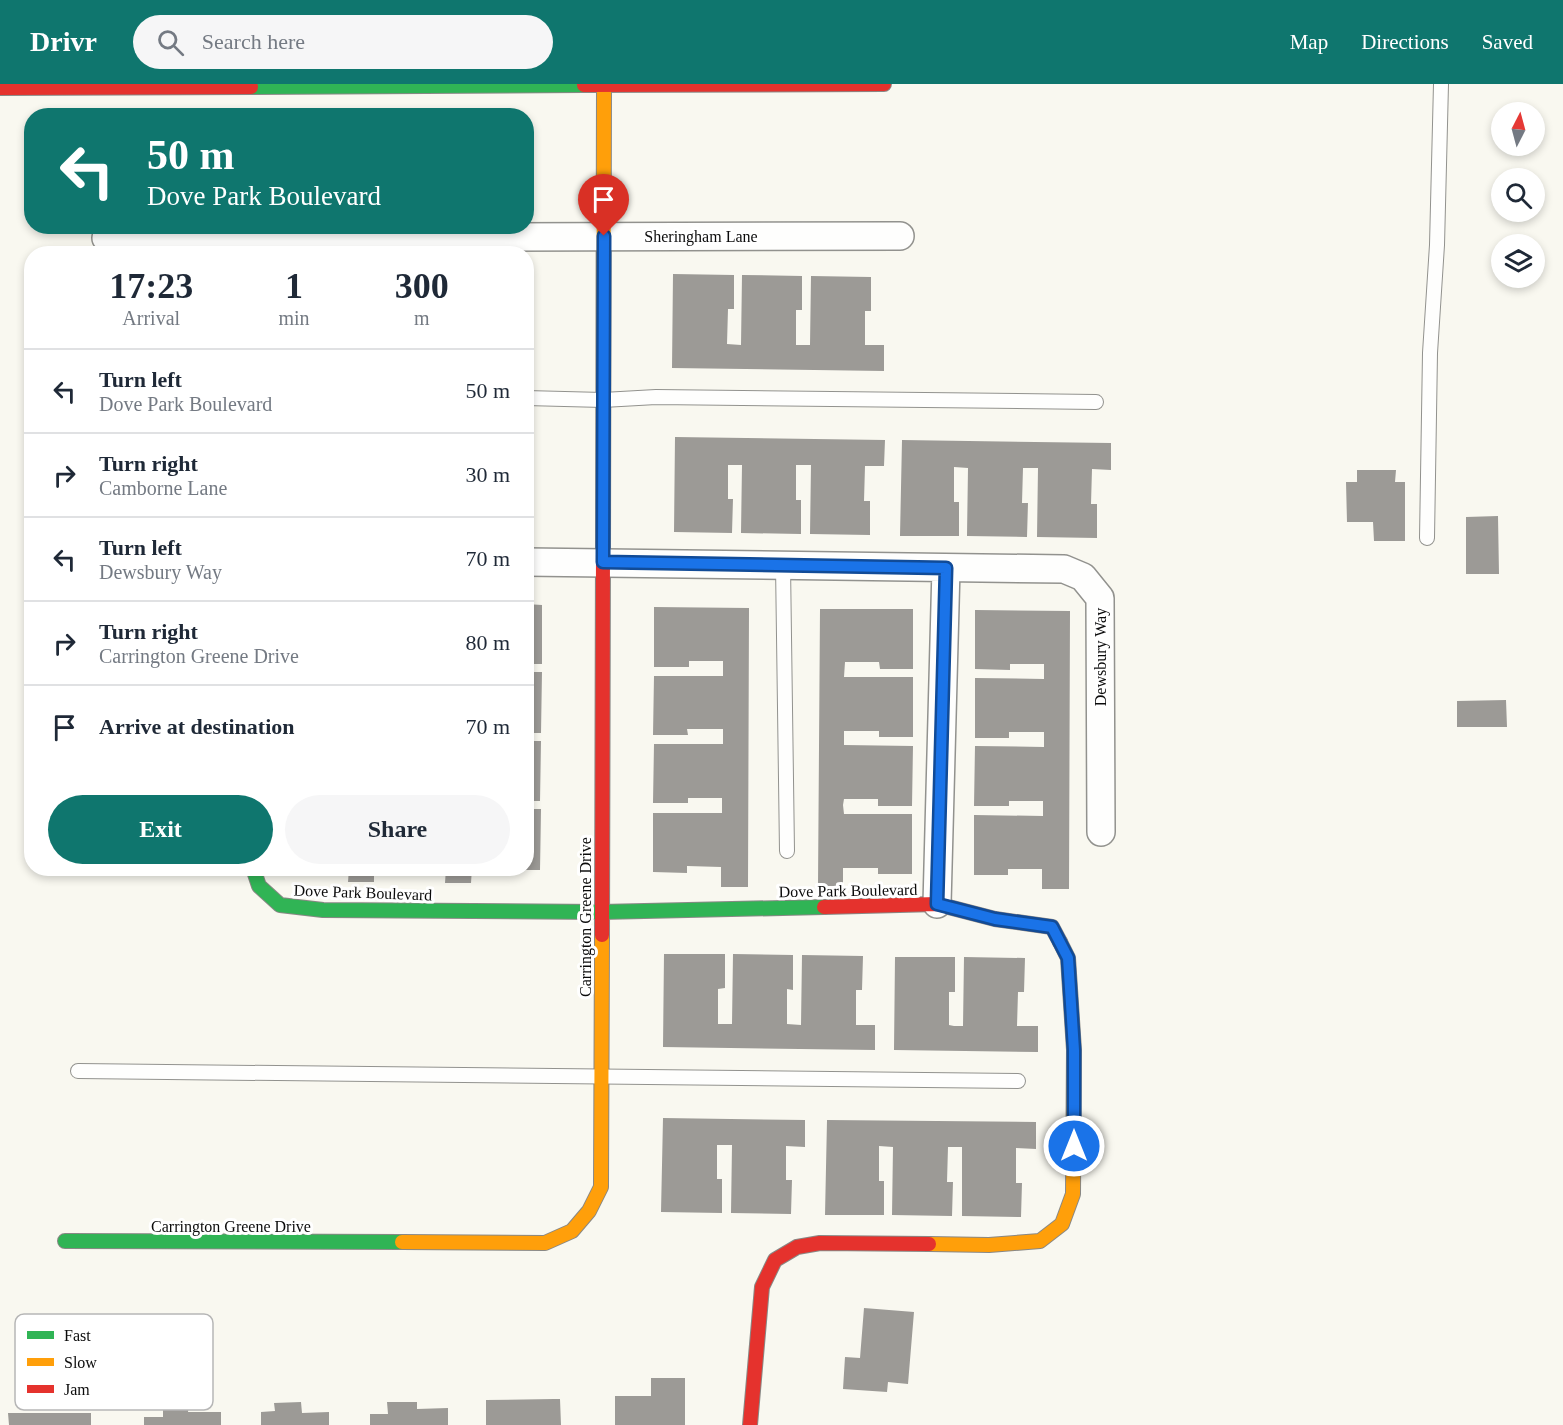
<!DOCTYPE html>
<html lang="en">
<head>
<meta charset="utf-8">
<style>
  body { margin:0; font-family:"Times New Roman",serif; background:#f6f6f7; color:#1f2937; height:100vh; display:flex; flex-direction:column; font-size:22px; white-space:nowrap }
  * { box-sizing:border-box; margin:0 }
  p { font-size:20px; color:#747a83 }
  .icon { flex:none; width:33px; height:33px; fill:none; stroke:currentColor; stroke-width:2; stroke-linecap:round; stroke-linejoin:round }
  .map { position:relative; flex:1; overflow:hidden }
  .side { position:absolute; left:24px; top:162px; width:510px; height:630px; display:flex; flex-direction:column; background:#fff; border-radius:24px; box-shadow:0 3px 9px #0003 }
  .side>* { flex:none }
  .top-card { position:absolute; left:24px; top:24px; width:510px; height:126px; border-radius:24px; box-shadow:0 3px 9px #0003; background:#0f766e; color:#fff; overflow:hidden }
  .needle { width:39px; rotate:6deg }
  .buttons { position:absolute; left:1491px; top:18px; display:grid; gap:12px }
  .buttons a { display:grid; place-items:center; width:54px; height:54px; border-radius:50%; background:#fff; box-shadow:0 3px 9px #0003; font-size:30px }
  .pin { position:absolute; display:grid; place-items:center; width:51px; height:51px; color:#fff; margin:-62px -26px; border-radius:50% 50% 50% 0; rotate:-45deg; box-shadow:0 0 6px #0007 }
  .pin .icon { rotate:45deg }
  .me { position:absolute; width:66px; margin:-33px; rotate:0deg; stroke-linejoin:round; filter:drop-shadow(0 0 4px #0008) }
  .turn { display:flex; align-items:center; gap:21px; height:126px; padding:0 24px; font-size:27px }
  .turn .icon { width:78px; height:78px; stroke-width:2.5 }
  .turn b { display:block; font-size:42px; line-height:51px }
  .eta { display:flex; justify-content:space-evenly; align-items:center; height:102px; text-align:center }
  .eta b { font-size:36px; font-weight:700; line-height:42px }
  .primary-button { display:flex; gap:12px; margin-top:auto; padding:12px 24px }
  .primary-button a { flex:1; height:69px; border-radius:36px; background:#0f766e; color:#fff; font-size:24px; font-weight:700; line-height:69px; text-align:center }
  .primary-button a+a { background:#f6f6f7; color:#1f2937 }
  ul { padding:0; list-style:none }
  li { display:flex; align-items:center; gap:18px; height:84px; padding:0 24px; border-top:2px solid #e0e1e3 }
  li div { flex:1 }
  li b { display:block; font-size:22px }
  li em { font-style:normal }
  header { display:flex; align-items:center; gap:36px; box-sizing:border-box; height:84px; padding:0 30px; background:#0f766e; color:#fff }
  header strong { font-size:28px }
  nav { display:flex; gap:33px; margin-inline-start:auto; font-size:21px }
  .search { width:420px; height:54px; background:#f6f6f7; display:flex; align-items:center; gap:15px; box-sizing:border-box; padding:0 21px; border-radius:33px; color:#747a83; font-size:22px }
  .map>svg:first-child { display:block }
</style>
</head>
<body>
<header>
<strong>Drivr</strong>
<div class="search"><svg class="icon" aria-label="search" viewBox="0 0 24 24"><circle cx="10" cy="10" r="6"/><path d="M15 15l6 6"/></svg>Search here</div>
<nav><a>Map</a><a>Directions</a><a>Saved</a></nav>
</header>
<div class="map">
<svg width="1563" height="1341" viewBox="0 0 1563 1341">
  <rect width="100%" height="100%" fill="#f9f8f0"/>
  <path fill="#9c9a96" d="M673,190L734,191V225H728L727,260L741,261L742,191L802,192V226H796V261H810L811,192L871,193V227H865V261H884V287L672,284Z
    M675,353L885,356L884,382H865L864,417H870V451L810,450L811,381H796V416H801V450L741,449L742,381H728V415H733L732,449L674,448Z
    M902,356L1111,359V386L1092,385L1091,420H1097V454L1037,453L1038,384H1023L1022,419H1028L1027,453L967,452L968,384L954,383V418H959V452H900Z
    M1357,386H1396L1395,398H1405V457H1374L1373,438H1347L1346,398H1357Z
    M1498,432L1499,490H1466V433Z
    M526,520L542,521V580H526Z
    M654,523L749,524L748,803H721V783L687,782V789L653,788V729H722V714H688V719H653L654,660H723V645H687L688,651H653L654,592H723V577H689V583H654Z
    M820,525H913V585H880L879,578H845L844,593H913V653H879V647H844V661L913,662L912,722H878V715H844L843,721L844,730H912V790H878V784H843V802H818Z
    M975,526L1070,527L1069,805H1042V785H1008V791H974V731L1043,732V717H1009V722H974L975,662L1044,663V648H1009V654H975V594L1044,595V580H1010V586L975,585Z
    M526,588H542L541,649H526Z
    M1506,616L1507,643H1457V617Z
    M526,657H541L540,717H526Z
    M526,725H541L540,786H526Z
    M349,784H374V798H348Z
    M446,784H472L471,799H445Z
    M664,870H725V904L718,905V940H732L733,870L793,871V906L787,905V940L801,941L802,871L863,872L862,906H856V941H875V966L663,963Z
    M895,873H955V908H949V941L954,942H963L964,873L1025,874L1024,908H1018L1017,942H1038V968L894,966Z
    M663,1034L805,1036V1063L786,1062V1096H792L791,1130L731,1129L732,1061H717V1095H722V1129L661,1128Z
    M827,1036L1036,1038V1065L1016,1064V1099H1022L1021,1133L962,1132V1063H948L947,1098H953L952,1132L892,1131L893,1063L879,1062V1097H884V1131H825Z
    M864,1224L914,1228L908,1300L888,1298L887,1308L843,1305L845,1273L860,1274Z
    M651,1294H685V1341H615V1312H651Z
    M554,1315H560L561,1341H486V1316Z
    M301,1318L302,1329L329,1328V1341H261V1328L275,1327L274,1319Z
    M387,1318H417V1325L448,1324V1341H370V1330H388Z
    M163,1319L189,1320L188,1328H221V1341H144V1333H163Z
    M8,1329H91V1341H9Z"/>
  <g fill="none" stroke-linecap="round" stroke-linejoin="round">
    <g stroke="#92928e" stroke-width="16">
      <path id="lane" d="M526,314L603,316L656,313L1096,318
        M1427,454L1430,269L1437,161L1441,0
        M783,481L787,767
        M78,987L1018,997"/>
    </g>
    <g stroke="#92928e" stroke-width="30">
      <path id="street" d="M106,154L900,152
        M526,478L1064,485L1083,493L1100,514L1101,748
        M937,820L946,484"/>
    </g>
    <g stroke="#898885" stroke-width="16">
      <path id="fast" d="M251,3L584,1
        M253,784L259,802L280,821L323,826L601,828L824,823
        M65,1157L402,1158"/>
    </g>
    <g stroke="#898885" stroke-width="16">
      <path id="slow" d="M603,465L604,1
        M402,1158L545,1159L572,1147L589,1127L601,1103L602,851
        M929,1160L989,1161L1040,1157L1062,1140L1073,1110L1074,966L1068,874L1060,858"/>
    </g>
    <g stroke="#898885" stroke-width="16">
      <path id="jam" d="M584,1L884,0
        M0,4L251,3
        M824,823L937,820L995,835L1052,843L1060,858
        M602,851L603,465
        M750,1341L762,1203L775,1176L797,1163L820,1159L929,1160"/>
    </g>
    <use href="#lane" stroke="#fefefd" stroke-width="14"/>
    <use href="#street" stroke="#fefefd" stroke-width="27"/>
    <use href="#fast" stroke="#30b455" stroke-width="14"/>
    <use href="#slow" stroke="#ff9f0a" stroke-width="14"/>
    <use href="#jam" stroke="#e5322d" stroke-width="14"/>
  </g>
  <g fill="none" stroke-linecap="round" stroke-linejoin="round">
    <g stroke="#114b97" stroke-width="15">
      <path id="route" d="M604,152L603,478L946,484L937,820L995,835L1052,843L1068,874L1074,966V1062"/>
    </g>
    <use href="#route" stroke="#1a73e8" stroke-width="10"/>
  </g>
  <g text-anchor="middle" stroke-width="6" stroke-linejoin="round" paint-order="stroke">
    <g font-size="16" fill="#0b0b0b" stroke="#fff">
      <text x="701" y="158">Sheringham Lane</text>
      <text transform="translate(1100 573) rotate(-90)" y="6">Dewsbury Way</text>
      <text transform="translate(848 806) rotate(-1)" y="6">Dove Park Boulevard</text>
      <text transform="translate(363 808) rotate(2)" y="6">Dove Park Boulevard</text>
      <text transform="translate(585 833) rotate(-90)" y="6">Carrington Greene Drive</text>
      <text x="231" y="1148">Carrington Greene Drive</text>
    </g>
  </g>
  <rect x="15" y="1230" width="198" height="96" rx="9" fill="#fff" stroke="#b6b6b6" stroke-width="1.5"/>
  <rect x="27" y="1247" width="27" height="8" fill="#30b455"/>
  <rect x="27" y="1274" width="27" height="8" fill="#ff9f0a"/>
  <rect x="27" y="1301" width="27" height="8" fill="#e5322d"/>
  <g font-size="16" fill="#0b0b0b">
    <text x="64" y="1257">Fast</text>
    <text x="64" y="1284">Slow</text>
    <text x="64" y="1311">Jam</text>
  </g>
</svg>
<div class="buttons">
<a><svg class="needle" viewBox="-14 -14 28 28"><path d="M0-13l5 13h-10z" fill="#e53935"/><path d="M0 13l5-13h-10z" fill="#747a83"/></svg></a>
<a><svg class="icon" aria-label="search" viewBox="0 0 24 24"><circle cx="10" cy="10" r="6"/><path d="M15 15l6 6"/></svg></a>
<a><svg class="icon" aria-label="layers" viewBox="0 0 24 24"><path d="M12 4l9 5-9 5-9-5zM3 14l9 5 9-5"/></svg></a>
</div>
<div class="pin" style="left:604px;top:152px;background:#d93025"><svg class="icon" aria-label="arrive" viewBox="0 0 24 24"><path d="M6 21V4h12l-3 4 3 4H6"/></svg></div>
<svg class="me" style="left:1074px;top:1062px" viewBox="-20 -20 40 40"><circle r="17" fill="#1a73e8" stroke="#fff" stroke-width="3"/><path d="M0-11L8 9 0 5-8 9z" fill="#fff"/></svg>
<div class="top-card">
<div class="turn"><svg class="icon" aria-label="left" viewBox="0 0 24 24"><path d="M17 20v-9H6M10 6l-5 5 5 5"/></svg><div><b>50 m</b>Dove Park Boulevard</div></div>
</div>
<section class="side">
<div class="eta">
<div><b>17:23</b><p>Arrival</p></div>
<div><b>1</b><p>min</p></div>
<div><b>300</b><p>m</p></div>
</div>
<ul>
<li><svg class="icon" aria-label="left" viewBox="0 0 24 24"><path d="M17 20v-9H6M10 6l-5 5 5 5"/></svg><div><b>Turn left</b><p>Dove Park Boulevard</p></div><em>50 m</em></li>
<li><svg class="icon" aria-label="right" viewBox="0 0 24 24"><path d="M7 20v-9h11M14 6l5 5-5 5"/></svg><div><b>Turn right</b><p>Camborne Lane</p></div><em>30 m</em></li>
<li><svg class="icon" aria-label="left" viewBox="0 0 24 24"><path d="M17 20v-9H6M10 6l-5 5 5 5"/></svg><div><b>Turn left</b><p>Dewsbury Way</p></div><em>70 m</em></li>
<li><svg class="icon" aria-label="right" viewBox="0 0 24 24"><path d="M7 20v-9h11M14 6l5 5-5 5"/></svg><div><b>Turn right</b><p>Carrington Greene Drive</p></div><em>80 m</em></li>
<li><svg class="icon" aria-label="arrive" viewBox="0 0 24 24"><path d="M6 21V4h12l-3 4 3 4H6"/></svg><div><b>Arrive at destination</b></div><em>70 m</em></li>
</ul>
<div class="primary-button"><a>Exit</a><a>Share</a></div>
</section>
</div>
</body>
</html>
